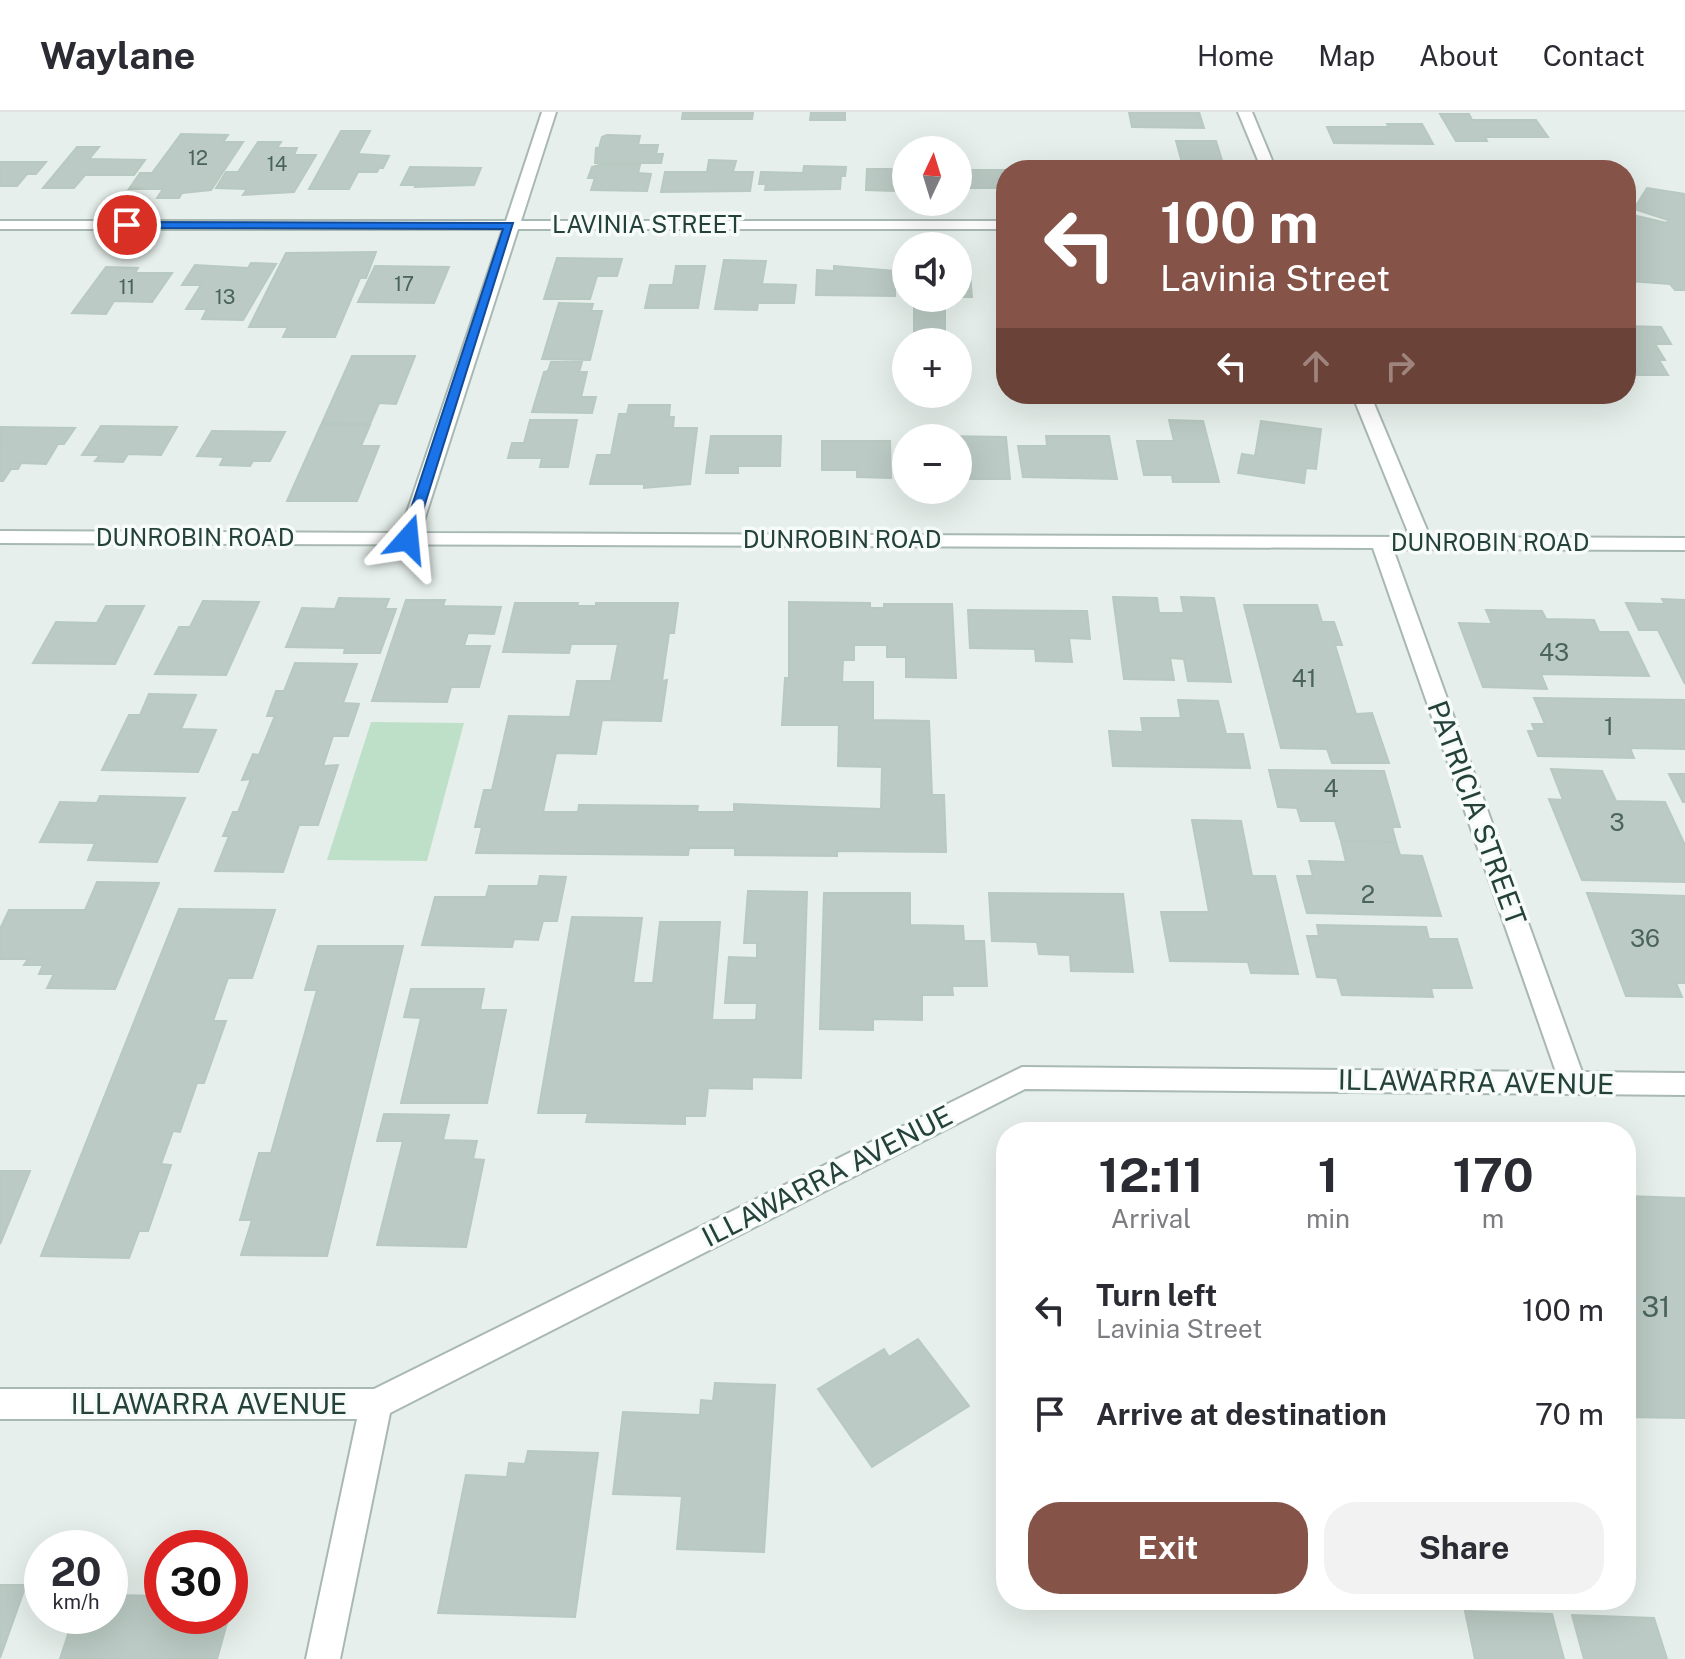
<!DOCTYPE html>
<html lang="en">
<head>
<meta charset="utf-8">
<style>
  body { margin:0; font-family:"Public Sans",sans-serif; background:#f2f2f3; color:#2b2b33; height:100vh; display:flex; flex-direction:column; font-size:30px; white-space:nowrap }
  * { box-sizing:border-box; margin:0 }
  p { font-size:26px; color:#7c7c81 }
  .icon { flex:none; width:44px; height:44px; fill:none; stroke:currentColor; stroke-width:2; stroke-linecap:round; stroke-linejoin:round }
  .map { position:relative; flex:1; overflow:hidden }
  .details { position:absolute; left:996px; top:1010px; width:640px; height:488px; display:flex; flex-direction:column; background:#fff; border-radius:32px; box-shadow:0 8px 32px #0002 }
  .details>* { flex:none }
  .hud { position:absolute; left:996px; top:48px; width:640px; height:244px; border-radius:32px; box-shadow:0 8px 32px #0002; background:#855347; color:#fff; overflow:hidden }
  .needle { width:52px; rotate:4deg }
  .fabs { position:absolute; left:892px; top:24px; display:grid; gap:16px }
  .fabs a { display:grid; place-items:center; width:80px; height:80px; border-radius:50%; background:#fff; box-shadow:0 8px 32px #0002; font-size:40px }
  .speed { position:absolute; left:24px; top:1418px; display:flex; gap:16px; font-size:40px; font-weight:700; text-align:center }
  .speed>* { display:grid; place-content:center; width:104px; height:104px; border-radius:50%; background:#fff; box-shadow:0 8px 32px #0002; line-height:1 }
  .speed small { font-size:20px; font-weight:400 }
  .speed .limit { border:12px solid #d22; background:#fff; color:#111 }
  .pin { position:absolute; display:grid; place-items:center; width:68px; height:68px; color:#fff; margin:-34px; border:4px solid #fff; border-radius:50%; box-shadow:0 2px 8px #0007 }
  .me { position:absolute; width:88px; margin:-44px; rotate:18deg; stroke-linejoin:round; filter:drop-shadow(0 0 6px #0008) }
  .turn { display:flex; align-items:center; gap:28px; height:168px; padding:0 32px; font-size:36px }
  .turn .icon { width:104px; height:104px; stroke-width:2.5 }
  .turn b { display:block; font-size:56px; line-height:68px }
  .lanes { display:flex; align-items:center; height:76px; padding:0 32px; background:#0003; justify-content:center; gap:40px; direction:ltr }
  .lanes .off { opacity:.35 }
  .eta { display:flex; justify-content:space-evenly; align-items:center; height:136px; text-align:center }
  .eta b { font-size:48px; font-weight:700; line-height:56px }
  .primary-button { display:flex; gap:16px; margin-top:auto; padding:16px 32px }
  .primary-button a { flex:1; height:92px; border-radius:32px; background:#855347; color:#fff; font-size:32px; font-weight:700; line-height:92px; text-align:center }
  .primary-button a+a { background:#f2f2f3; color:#2b2b33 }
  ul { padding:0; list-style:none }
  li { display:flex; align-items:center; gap:24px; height:104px; padding:0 32px }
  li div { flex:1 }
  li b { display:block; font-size:30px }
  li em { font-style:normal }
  header { display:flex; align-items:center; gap:48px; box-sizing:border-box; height:112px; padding:0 40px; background:#fff; border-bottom:2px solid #e1e1e2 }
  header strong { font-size:38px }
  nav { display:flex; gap:44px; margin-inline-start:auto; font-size:28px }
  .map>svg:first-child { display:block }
</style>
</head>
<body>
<header>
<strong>Waylane</strong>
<nav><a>Home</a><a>Map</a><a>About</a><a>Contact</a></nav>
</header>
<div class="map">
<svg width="1685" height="1547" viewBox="0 0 1685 1547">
  <rect width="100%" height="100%" fill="#e6efeb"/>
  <path fill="#bfe0c8" d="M371,610L464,611L427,749L327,748Z"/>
  <path fill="#bbcac4" stroke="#b8c9c2" stroke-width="2" d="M683,0H753L752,7H682Z
    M811,0H845V8H810Z
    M1129,0H1199L1204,16L1132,15Z
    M1440,2H1469L1472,8H1536L1548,25H1485L1487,29H1456Z
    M1387,12H1422L1433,32L1334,31L1327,15H1389Z
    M341,19H370L358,42L389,44L383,56H379L377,60H358L349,77H309Z
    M181,22L228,23L223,30H243L211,78L182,81L179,86H157L163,77H129L140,61H152Z
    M607,23L640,24L638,33H658L656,42H663L661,51H595L596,36H599L602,25Z
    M1176,29H1216L1225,58H1184Z
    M258,30H281L277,36H297L294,43H316L294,80L243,83L247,77L216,76L226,60H238Z
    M77,35H99L89,47L145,48L134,63H85L74,76H43Z
    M709,48L736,49L733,60H753L750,79L661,80L665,60H707Z
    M0,50H46L36,62H27L17,74H0Z
    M599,53H640L638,61L651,62L647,79L591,78L595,66H588L592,55Z
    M1052,53L1111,54L1112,58H1053Z
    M804,54L846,55L845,64H841L840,77L765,78L766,72H759L761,60L803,61Z
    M410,55L481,56L474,73L415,75L416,73H401Z
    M867,57H906V75H895V79L866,78Z
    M958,58H1006V70H1001V76H958Z
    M1647,76L1685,82V178H1675L1670,172L1629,169L1626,165V106L1629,102L1667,111L1668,108L1634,97Z
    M376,140L366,166H360L335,225H283L288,215H249L286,141Z
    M557,146L622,147L617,164H597L590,187H544Z
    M724,148L766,149L762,172L796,173L794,191H758L757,198L715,197Z
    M251,151L276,152L243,208L202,207L207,197H186L201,173H182L195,153L248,156Z
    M1001,152H1006V216H1005Z
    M375,154L449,155L434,191L358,190Z
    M676,154H705L698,196H645L650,173H673Z
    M834,154L895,159V184L816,183L817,158L834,159Z
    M106,155L138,156L135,161H172L152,190L114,189L106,202L72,201Z
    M958,161L970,162L972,185H958Z
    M914,186H945V219H914Z
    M559,191L593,192L591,199H602L590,248L542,247Z
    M1626,214L1661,215L1671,232H1655L1665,248H1659L1668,263H1630L1634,270H1626Z
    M352,244H415L396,292L379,291L370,312L322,311Z
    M551,250H582L579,260H587L581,285H596L592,301L532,300L544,260L548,259Z
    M629,293H670L669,305H674L673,316H697L690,372L644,376V372H590L597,343H611L619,302H627Z
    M530,308H577L568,355H540L542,346H508L512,331H524Z
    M1169,308L1203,309L1219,370H1173L1172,363H1144L1137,329H1174Z
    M1261,309L1321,317L1316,357L1306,356L1304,371L1238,361L1242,342L1255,344Z
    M321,313H370L361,334H379L357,389H287Z
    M101,314L177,315L161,343L128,342L123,350L95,349L100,343H82Z
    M1,315L75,316L64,332H58L46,352L21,351L18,357H11L3,369H0Z
    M212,319L285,320L270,349H253L250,354L220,353L224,345L197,344Z
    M711,324H781L780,354H738V361H706Z
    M939,324L1006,325L1010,367H968L966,349H958V326Z
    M1046,324H1109L1117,367L1023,365L1018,334H1047Z
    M822,329H890L891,366L857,365V358H822Z
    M1113,485L1157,486L1159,501H1184L1181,485L1214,486L1231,570L1188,569L1184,547L1170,546L1174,568L1124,567Z
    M339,486L389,487L385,497H396L380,541H344L345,536L286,535L302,496L335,497Z
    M1662,487L1685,488V572L1658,518H1639L1626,491L1665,492Z
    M406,488H445L443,494L501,495L494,522L468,521L464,534H490L479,575H451L447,590L372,589Z
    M203,489L259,490L226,563L155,562L179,515H190Z
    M789,490L870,491V496H884V492H952L956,566L906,565V545H887V533H854V548H843L842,570H873V608L929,609L932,683H944L946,740L837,739V744L735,743V736H689L688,743L476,741L482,715H475L484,678H492L509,604L570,605L577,569H611L618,532H571L569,541L503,540L515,491H578L577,494H596V491H678L674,521H669L662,569L667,568L661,609L602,608L596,642L556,641L543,700H578L579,693L698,694L697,700H734V692L881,697L882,655L838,654L839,613H782L785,566H789Z
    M1244,493H1317L1322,510H1334L1342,533H1335L1356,602L1372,601L1389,651H1332L1327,637L1281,636Z
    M106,494H144L115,552L33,551L56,510L97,511Z
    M968,498L1087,499L1090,527L1069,526L1072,550L1036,549L1035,537L970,536Z
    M1486,498L1542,499L1546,507L1594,508L1599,520H1628L1649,564L1541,562L1547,577L1483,575L1459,511L1492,512Z
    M295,551L357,552L343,591L359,592L348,624H333L323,654L338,653L318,713H299L283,760L215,759L229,724H223L233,700H238L251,667L242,668L253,642L259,643L275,604H267L276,579H284Z
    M149,582L196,583L181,617L216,618L198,660L102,658L129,603H140Z
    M1534,586L1685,588V637L1630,636L1634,646L1538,644L1528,619H1535L1532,612H1545Z
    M1178,588L1218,589L1226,622H1243L1250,656L1113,654L1109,619L1143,620L1141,606H1181Z
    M1551,657L1602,659L1616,689L1665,690L1685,733V770L1582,768L1549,687L1563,688Z
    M1269,658L1384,659L1400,715H1392L1396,730L1341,729L1335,709H1301L1297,696L1278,695Z
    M1669,662H1685V690H1683Z
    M100,684L185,686L157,750L88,748L95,731L40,730L60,690L97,691Z
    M1192,708L1241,709L1252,764H1275L1298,862L1251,861L1248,850L1170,849L1161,800H1209Z
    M1341,729L1396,730L1400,743L1422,744L1441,804L1307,801L1297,764H1313L1309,749L1346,750Z
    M540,764L566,765L557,809H543L538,828L514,827L512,835L422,833L435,785H486L489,774H538Z
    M97,770L159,771L115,877L47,876L54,862H39L43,853H24L28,847H0V817L9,798H85Z
    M748,779L807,780L801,966L752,965V977L708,976L705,1004H685V1012L586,1010L588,1001H538L572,805L642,806L633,871H653L660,810H720L712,908H756L757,891H725L729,845L757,846V831H744Z
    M824,781H910V813L963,814L964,829H984L987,874H952L953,883H922V908L873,907V918L820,917Z
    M989,781L1123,782L1133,860L1071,859L1070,843L1039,842L1037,830L992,829Z
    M1587,781L1685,784V871H1676L1682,885L1626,884Z
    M179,797L275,798L252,866H228L213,909H226L204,971H197L180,1020L173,1019L161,1052L171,1053L148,1119H139L129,1146L41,1144Z
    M1317,813L1426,815L1429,827H1457L1472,876H1431L1433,885L1342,883L1337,866L1317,865L1307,824H1319Z
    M318,834H403L327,1144L241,1143L252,1108H240L259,1041H271L317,878H305Z
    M411,877H484L480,898H506L487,991H401L421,906L404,905Z
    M384,1002L449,1003L443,1028L477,1029L473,1047L484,1048L466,1135L377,1133L403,1029H377Z
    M0,1059H30L0,1132Z
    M1626,1084L1685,1086V1306L1626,1305Z
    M918,1227L969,1294L872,1355L818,1277L884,1237L889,1245Z
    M715,1271L775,1273L764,1440L677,1437L682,1384L613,1382L623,1300L700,1303L701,1288L713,1289Z
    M528,1339L598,1341L575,1505L438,1501L466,1363L507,1365L509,1351L525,1352Z
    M0,1473H26L0,1546Z
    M110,1483L162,1484V1504H229L217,1547H60L74,1504H110Z
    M1465,1499L1552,1502L1564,1547H1475Z
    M1572,1503L1654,1506L1667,1547H1584Z"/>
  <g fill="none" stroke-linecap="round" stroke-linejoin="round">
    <g stroke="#a8b8b2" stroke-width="4">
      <path id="minor" d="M542,0H556L521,109H1006V117H518L420,421L1410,425L1352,282H1370L1430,425L1685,426V438L1393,437L1582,960L1685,961V983L1025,977L390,1301L340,1547H306L357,1307H0V1277H374L1022,955L1556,960L1373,436L0,431V419L400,421L503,117H0V109H506Z
        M1238,0H1252L1276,58H1262Z"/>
    </g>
    <use href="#minor" fill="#fff" fill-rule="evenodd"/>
  </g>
  <path fill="#1a73e8" stroke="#114b97" stroke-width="2" d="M123,110L513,111L413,430H403L401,427L503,117L127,116L122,113Z"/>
  <g text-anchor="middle" stroke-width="7" stroke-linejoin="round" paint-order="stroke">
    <g font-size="20" fill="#4a645c">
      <text x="198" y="53">12</text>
      <text x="277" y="59">14</text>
      <text x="404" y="179">17</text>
      <text x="127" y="182">11</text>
      <text x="225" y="192">13</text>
    </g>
    <g font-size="24" fill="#24423a" stroke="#f7fbf9">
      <text x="647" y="121">LAVINIA STREET</text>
      <text x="195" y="434">DUNROBIN ROAD</text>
      <text x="842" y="436">DUNROBIN ROAD</text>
      <text x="1490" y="439">DUNROBIN ROAD</text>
    </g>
    <g font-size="24" fill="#4a645c">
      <text x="1554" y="549">43</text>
      <text x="1304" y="575">41</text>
      <text x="1609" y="623">1</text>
      <text x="1331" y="685">4</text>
      <text x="1617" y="719">3</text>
      <text x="1368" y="791">2</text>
      <text x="1645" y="835">36</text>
    </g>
    <g font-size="28" fill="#24423a" stroke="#f7fbf9">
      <text transform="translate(1477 701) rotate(70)" y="10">PATRICIA STREET</text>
      <text transform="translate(1476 970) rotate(1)" y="10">ILLAWARRA AVENUE</text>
      <text transform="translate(827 1064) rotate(-27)" y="10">ILLAWARRA AVENUE</text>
      <text x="209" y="1302">ILLAWARRA AVENUE</text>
    </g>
    <g font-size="28" fill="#4a645c">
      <text x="1656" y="1205">31</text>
    </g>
  </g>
</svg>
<div class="fabs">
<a><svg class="needle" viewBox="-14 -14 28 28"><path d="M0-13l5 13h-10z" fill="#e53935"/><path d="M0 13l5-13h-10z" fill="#7c7c81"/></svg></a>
<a><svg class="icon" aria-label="sound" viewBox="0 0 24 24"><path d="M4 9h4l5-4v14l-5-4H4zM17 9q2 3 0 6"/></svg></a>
<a>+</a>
<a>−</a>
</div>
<div class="speed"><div>20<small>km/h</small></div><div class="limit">30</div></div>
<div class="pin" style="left:127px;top:113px;background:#d93025"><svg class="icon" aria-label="arrive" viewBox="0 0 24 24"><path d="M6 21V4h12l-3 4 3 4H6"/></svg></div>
<svg class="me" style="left:408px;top:427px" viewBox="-20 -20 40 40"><path d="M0-17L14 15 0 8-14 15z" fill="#1a73e8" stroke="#fff" stroke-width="4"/></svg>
<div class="hud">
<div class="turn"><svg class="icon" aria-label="left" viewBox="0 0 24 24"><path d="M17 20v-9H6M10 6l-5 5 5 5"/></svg><div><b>100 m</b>Lavinia Street</div></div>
<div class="lanes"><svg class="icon" aria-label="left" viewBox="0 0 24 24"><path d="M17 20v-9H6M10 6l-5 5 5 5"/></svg><svg class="icon off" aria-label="ahead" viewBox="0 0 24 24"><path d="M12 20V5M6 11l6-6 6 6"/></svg><svg class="icon off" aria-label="right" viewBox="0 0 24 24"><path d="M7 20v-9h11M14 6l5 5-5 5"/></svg></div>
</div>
<section class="details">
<div class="eta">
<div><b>12:11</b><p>Arrival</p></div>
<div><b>1</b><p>min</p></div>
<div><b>170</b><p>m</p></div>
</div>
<ul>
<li><svg class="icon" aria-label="left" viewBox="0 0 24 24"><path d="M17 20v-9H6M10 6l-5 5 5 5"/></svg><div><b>Turn left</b><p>Lavinia Street</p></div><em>100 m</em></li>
<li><svg class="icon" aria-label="arrive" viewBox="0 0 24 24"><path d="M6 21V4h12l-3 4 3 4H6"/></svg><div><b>Arrive at destination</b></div><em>70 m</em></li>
</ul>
<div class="primary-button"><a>Exit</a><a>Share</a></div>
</section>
</div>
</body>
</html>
